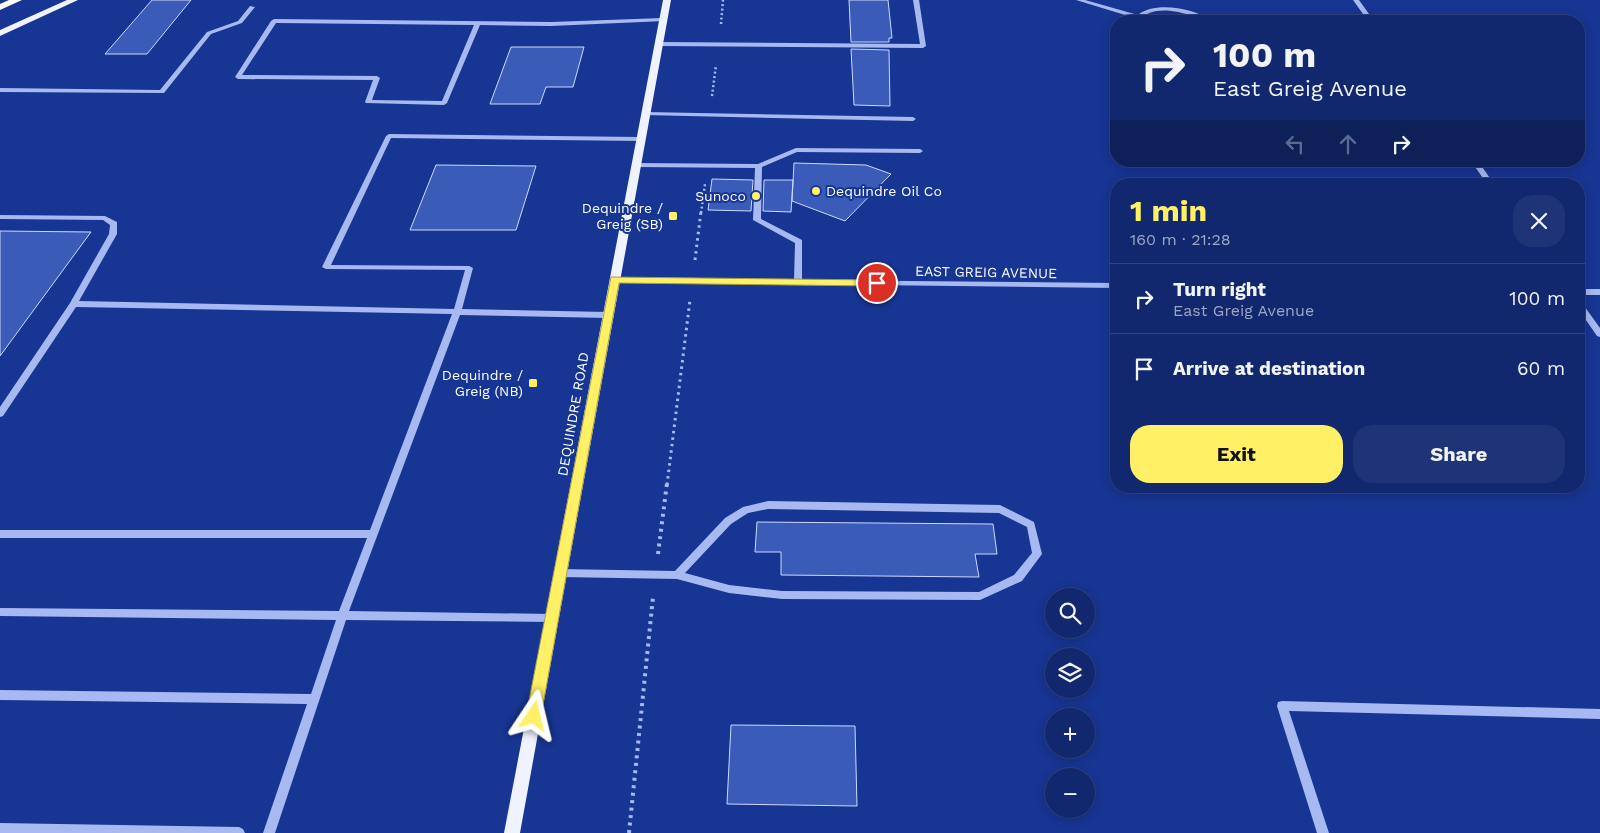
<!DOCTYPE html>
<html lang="en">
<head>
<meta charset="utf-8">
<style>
  body { margin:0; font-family:"Work Sans",sans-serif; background:#1e3476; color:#f1f3f6; height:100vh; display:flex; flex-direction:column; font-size:19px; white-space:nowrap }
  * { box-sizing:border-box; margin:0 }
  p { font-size:16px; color:#9ca6c2 }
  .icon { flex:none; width:28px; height:28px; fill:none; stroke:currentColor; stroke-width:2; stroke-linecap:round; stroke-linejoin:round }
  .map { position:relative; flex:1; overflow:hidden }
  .sheet { position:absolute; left:1110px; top:178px; width:475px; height:315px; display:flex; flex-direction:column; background:#11286e; border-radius:20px; box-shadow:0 2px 12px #0003,0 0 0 1px #304481 }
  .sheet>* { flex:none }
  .hud { position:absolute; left:1110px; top:15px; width:475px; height:152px; border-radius:20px; box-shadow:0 2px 12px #0003,0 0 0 1px #304481; background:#11286e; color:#f1f3f6; overflow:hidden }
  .controls { position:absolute; left:1045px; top:588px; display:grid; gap:10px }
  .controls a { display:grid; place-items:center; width:50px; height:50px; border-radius:50%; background:#11286e; box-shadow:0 2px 12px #0003,0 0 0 1px #304481; font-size:25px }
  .pin { position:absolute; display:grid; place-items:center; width:42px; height:42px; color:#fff; margin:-21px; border:2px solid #fff; border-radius:50%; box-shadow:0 1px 5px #0007 }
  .me { position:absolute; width:55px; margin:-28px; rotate:10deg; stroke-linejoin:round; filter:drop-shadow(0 0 4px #0008) }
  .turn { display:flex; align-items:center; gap:18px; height:105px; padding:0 20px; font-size:22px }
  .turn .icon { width:65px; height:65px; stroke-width:2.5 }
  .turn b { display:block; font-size:35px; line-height:42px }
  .lanes { display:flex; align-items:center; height:48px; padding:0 20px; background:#0003; justify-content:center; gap:25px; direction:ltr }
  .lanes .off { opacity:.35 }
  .round { display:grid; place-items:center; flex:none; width:52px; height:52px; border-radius:20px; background:#1e3476 }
  .overview { display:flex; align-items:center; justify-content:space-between; height:85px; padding:0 20px }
  h1 { font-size:30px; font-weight:700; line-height:38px; color:#fff065 }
  .button { display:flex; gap:10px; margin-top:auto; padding:10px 20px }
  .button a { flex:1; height:58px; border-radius:20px; background:#fff065; color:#111; font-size:20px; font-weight:700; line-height:58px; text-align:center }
  .button a+a { background:#1e3476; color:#f1f3f6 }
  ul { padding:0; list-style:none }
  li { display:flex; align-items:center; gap:15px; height:70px; padding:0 20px; border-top:1px solid #304481 }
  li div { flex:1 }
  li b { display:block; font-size:19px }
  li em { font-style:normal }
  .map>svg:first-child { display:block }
</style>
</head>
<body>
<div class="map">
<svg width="1600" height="833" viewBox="0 0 1600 833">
  <rect width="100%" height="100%" fill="#173592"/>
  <path fill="#3b5bb9" stroke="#cdd9fb" d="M152,0H191L147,54H105Z
    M849,0H888L892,38H889V42H851Z
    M511,47H584L573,87H546L540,104H490Z
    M851,49L889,50L890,106L854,105Z
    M794,163L866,165L891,174L845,221L792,201Z
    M436,165L536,166L516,230H410Z
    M712,179L753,180L751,211L708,210Z
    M764,180H793L791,212L763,211Z
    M0,231L91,232L0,356Z
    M757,522L993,524L997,554H975L979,577L781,575V552H755Z
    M731,725L855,726L857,806L727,804Z"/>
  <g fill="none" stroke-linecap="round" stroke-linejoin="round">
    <path stroke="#a6b9f0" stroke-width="2.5" stroke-dasharray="2 2.5" stroke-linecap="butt" d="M721,24L723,0
      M712,96L716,65
      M701,213L705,184"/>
    <path stroke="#a6b9f0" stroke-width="3" stroke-dasharray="2.5 4" stroke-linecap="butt" d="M695,260L701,211
      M667,485L690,300"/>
    <path stroke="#a6b9f0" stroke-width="4" stroke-dasharray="3 4.5" stroke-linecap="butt" d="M658,554L667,483
      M629,833L653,597"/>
    <path fill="#a6b9f0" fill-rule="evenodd" d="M913,0H919L926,46L923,48L659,46L656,44L659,42L920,44Z
      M1076,0H1085L1138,15C1154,1 1195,8 1211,21C1204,21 1199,18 1192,16C1175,10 1150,6 1139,21H1133L1135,18Z
      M1353,0H1359L1374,21H1368Z
      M250,6L255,7L242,23L211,34L164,93L0,92V88L160,90L207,32L238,21Z
      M663,18L665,19V21L551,26L480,25L447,103L444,105L366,103L365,102L373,80L238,79L235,77L271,21L274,19L551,22ZM276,23L474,25L442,101L372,100L380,78L377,76L242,75Z
      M646,112L913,117L916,119L913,121L644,115L643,114Z
      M389,134L641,137L644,139L641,141L391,138L331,265L469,266L473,268L462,309L608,312L612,315L608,318L460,315L349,611L552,614L556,615L557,618L556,621L552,622L346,620L275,833H263L307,704L0,700V690L311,694L336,620L0,616V608L339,611L367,538H0V530H370L452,314L76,307L3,416L0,417V407L70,303L109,234L110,225L103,220L0,219V215L105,216L117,222V234L79,301L454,309L465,270L326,269L322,267L386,136Z
      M796,148L920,149L923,151L920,153L797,152L762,167L761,219L802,240V280L1116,283V288L612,282L611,280L615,278L794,280L795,243L753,220L755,168L636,167L633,165L636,163L758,164Z
      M1471,161H1478L1494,184H1487Z
      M1579,289H1600V295H1579Z
      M1579,302L1582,303L1600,328V337L1597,336L1579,310Z
      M768,501L1000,505L1034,522L1042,554L1022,581L980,600L782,599L729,593L677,579L560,577L556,576L555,573L556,570L560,569L675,571L725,518L743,507ZM768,509L999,513L1027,527L1032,553L1014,575L979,592L782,591L729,585L685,573L731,524L748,513Z
      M1282,701L1600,709V719L1289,711L1329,833H1317L1277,706L1278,702Z
      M0,823L239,827L243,829L245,833H0Z"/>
    <path fill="#eff2ff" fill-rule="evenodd" d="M67,0H78L0,36V30Z
      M663,0H671L520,833H504Z"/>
    <path fill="#fff" fill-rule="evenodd" d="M9,0H22L0,10V4Z"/>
  </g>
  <path fill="#fff065" stroke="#a69c42" d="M611,277L877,280L882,283L877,286L619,283L541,716L539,720L534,722L529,720L526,716Z"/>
  <g fill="#fff065" stroke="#173592" stroke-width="2">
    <circle cx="816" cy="191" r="5"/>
    <circle cx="756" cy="196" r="5"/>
    <rect x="668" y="211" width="10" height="10" rx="2.5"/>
    <rect x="528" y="378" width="10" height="10" rx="2.5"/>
  </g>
  <g text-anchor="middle" stroke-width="4" stroke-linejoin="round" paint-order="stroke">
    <g font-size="14" fill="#fff" stroke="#173592" text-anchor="end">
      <text x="826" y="196" text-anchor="start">Dequindre Oil Co</text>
      <text x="746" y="201">Sunoco</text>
      <text x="663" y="213">Dequindre /<tspan x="663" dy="16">Greig (SB)</tspan></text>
      <text x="523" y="380">Dequindre /<tspan x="523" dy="16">Greig (NB)</tspan></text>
    </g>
    <g font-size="14" fill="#fff" stroke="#173592">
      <text transform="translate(986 272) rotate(1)" y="5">EAST GREIG AVENUE</text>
      <text transform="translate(573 414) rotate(-80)" y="5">DEQUINDRE ROAD</text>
    </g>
  </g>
</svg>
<div class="controls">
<a><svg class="icon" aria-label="search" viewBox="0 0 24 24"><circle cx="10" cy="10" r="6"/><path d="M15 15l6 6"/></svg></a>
<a><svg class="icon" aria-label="layers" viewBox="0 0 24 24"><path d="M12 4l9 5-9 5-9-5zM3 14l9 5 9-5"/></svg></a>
<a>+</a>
<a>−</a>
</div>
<div class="pin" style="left:877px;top:283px;background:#d93025"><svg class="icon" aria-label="arrive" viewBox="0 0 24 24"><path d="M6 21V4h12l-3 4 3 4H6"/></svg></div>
<svg class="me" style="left:534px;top:716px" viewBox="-20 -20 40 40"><path d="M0-17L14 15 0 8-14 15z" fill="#fff065" stroke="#fff" stroke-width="4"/></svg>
<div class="hud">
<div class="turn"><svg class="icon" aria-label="right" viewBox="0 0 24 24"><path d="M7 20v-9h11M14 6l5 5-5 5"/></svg><div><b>100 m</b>East Greig Avenue</div></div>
<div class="lanes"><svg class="icon off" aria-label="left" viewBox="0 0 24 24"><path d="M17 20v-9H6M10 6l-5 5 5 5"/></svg><svg class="icon off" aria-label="ahead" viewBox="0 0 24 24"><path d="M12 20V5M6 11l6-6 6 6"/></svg><svg class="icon" aria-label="right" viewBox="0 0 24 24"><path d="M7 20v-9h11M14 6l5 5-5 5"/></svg></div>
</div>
<section class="sheet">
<div class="overview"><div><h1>1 min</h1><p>160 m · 21:28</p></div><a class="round"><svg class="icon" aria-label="close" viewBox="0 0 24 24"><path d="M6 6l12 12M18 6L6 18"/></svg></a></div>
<ul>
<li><svg class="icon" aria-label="right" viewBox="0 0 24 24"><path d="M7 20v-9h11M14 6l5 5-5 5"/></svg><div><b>Turn right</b><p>East Greig Avenue</p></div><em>100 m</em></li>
<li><svg class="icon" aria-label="arrive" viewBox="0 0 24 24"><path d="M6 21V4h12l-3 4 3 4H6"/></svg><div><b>Arrive at destination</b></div><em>60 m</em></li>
</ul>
<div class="button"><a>Exit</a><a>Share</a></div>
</section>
</div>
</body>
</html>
